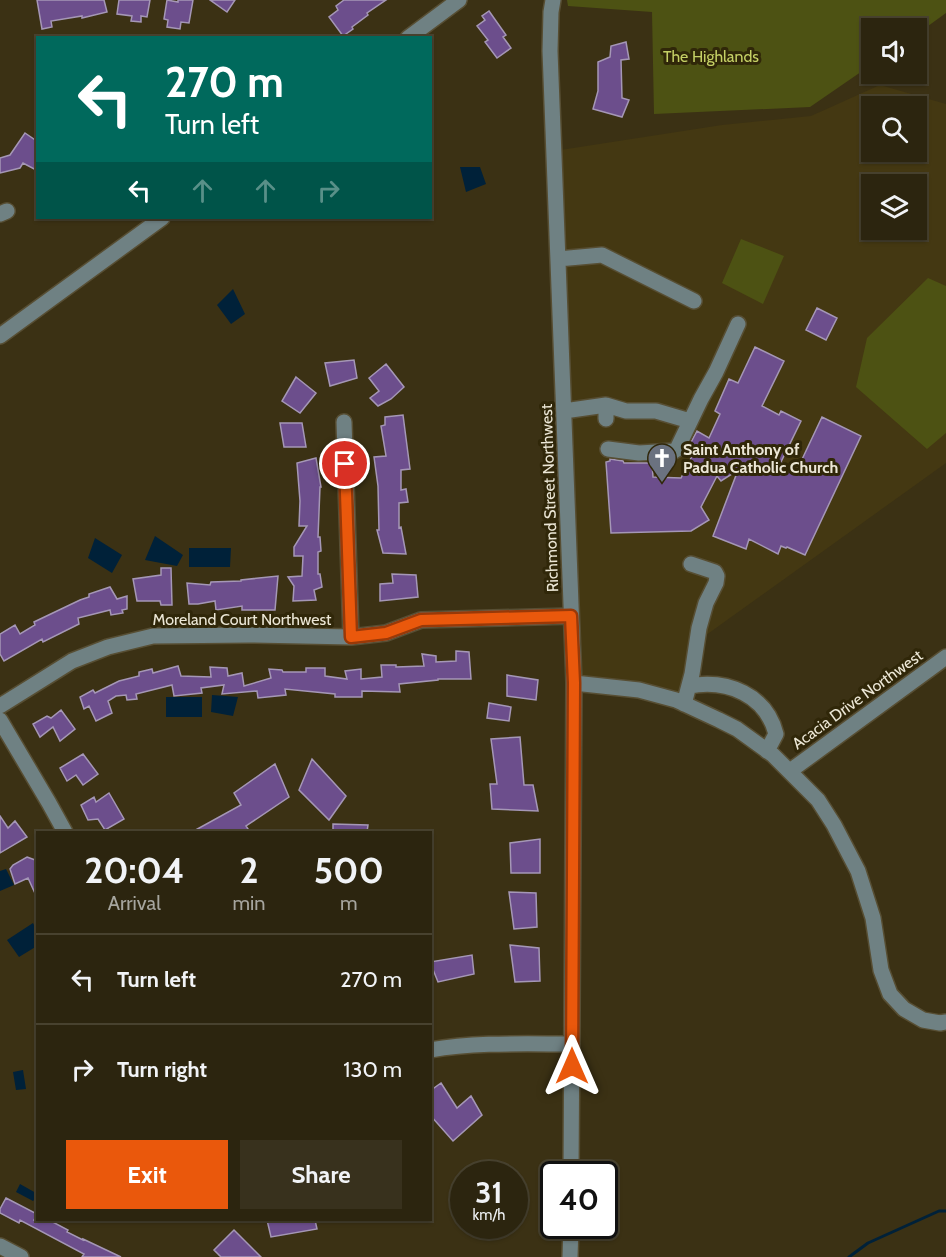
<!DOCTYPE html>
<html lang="en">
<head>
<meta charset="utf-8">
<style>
  body { margin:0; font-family:Cabin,sans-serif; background:#38311d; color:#f1f3f6; height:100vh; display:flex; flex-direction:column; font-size:22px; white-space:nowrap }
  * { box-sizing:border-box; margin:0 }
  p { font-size:20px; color:#a6a59e }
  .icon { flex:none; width:33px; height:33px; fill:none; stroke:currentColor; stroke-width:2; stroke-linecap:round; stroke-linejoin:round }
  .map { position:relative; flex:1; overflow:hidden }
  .sheet { position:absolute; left:36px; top:831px; width:396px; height:390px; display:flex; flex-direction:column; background:#2c250f; border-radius:0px; box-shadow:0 2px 4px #0004,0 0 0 2px #48422f }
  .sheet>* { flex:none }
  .guide { position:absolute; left:36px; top:36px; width:396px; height:183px; border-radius:0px; box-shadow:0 2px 4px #0004,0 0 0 2px #48422f; background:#00695c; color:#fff; overflow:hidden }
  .buttons { position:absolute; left:861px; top:18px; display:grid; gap:12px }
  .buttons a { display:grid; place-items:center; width:66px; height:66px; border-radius:0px; background:#2c250f; box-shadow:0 2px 4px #0004,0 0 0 2px #48422f; font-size:30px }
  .speed { position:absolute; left:450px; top:1161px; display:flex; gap:12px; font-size:30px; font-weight:700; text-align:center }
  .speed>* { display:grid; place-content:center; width:78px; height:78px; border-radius:50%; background:#2c250f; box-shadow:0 2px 4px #0004,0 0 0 2px #48422f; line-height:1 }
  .speed small { font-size:15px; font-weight:400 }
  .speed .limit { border:3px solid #111; border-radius:9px; background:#fff; color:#111 }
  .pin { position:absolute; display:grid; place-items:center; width:51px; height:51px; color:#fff; margin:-26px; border:3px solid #fff; border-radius:50%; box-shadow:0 2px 6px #0007 }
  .me { position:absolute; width:66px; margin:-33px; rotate:0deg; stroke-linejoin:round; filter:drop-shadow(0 0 4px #0008) }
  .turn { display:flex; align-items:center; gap:21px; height:126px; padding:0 30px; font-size:27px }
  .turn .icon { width:78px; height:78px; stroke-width:2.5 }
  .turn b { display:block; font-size:42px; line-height:51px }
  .lanes { display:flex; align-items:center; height:57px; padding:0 30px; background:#0003; justify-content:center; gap:30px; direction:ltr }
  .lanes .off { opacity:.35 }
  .eta { display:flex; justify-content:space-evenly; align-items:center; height:102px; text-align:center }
  .eta b { font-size:36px; font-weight:700; line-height:42px }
  .action { display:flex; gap:12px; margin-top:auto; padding:12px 30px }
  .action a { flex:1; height:69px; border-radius:0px; background:#ea580c; color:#fff; font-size:24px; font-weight:700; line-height:69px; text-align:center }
  .action a+a { background:#38311d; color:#f1f3f6 }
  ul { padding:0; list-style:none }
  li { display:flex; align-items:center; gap:18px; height:90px; padding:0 30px; border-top:2px solid #48422f }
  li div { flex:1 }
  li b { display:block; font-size:22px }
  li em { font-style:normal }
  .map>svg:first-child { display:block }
</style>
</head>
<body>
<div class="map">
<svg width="946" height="1257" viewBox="0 0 946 1257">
  <rect width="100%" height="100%" fill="#3b3114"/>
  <path fill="#443812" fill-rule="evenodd" d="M880,85L946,104V463L695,643L676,700L574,683L554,151L722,125L811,116ZM872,106H916V152H872ZM872,184H916V230H872Z"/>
  <path fill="#4d5213" d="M567,0H946V13L917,34L916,28H872L871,65L810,107L654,114L652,12L568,6Z
    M741,239L784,256L763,304L722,283Z
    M928,278L946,286V433L927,449L856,387L867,338Z"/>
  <path fill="#002139" d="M460,167H480L486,184L466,192Z
    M233,289L245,314L231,324L217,305Z
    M155,536L183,555L177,566L145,560Z
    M95,538L122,555L112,573L88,558Z
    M189,548H231L230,567H189Z
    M212,695L238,697L233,716L211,712Z
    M166,697H202V717H166Z
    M6,869L14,885L0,891V871Z
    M33,923L37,931V946L19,957L7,940Z
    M23,1070L26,1089L16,1090L13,1072Z
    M20,1184L36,1193V1195L37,1198L36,1201L34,1200L33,1201L16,1192Z"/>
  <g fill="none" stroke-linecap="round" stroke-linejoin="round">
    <path stroke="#002139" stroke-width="3" d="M849,1257L868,1243L939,1211H946"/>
  </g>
  <path fill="#6c4e8c" stroke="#a597b6" stroke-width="1.5" d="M37,0H104L107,12L82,18V16L51,21L52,27L42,29Z
    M119,0H150L147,17L141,16V22L131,21L132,16L117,14Z
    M167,0L178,2V0H193L189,23L181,22L180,29L167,27L168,20L164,19Z
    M210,0H235L227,12Z
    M344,0H386L367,13L368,15L352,27L353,29L343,36L329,17L338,10L336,6Z
    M489,11L506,35L503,37L511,48L497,58L485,42L488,40L477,26L485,20L482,16Z
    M626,42L629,59L621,60L622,98L629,100L622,117L593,109L598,91V62L610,57L611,46Z
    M25,133L38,142V171L23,163L20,168L0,173V158L10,155Z
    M817,308L837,318L826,340L806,330Z
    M755,347L784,361L762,406L779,415L781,411L801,421L781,462L797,470L822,417L861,436L805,555L787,547L786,548L781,546L778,554L749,539L746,549L713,536L738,470L721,481L717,476L701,507L709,520L691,531L611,533L606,462L610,461V459L623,461L624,463H652L653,477L681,478L694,452L688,448L697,431L709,438L720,414L715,411L729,379L738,383Z
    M354,360L357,378L330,386L325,363Z
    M386,364L404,387L391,399L378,406L370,398L379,391L369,378Z
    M296,377L316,393L300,413L282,401Z
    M403,415L410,469L401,470V490L406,489L408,502L399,503V528L401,527L406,554L383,553L377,530H379L378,486L374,457L386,456L381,426L385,425V417Z
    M280,423H302L306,447H284Z
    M316,458L321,487H320L318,537H320L321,551L318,552V574H320L322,587L314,590L316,600L293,601L294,586L288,577L302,576L303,556H294V547L307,526H299L300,501L297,463Z
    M161,568H171L172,605H161L160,601H137L133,579L161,575Z
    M392,574L416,575L418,597L380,601V584L393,583Z
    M278,576L275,610H242V606L216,610L215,601L198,604H189L187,583L210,585L211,582L241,581V580Z
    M110,587L117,599L127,596V609L122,610L123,613L111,615L110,610L78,618L79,624L43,642L42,639L4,661L0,654V634L15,625L20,634L35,625L34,622L80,600L89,597V594Z
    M456,651L469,652L471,679H438V680L399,684L400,692L362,691V697H335V694L285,689L286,695L258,698L257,691L222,694L224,685L201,688L202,693L174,696L172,685L136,694L137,699L127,700L126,695L116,696L108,701L112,713L96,721L89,706L84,709L80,697L93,690L95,693L119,681L139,676V672L152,669L153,673L178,666L181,676L211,677L210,667L227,668L228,676L242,673L244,686L271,678L269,669L282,670L283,672H306V668H325V676L347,679L345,671L361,669V679L382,677L381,665H396V667L424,666L422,654L436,656V662L456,661Z
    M507,675L538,680L536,700L507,696Z
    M489,703L511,707L509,721L487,718Z
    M61,710L75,729L60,741L53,727L40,737L33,724L47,716L51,718Z
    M520,737L524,785H533L538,811L492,809L490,784H497L491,739Z
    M83,754L98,774L83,785L76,775L67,781L60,768Z
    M312,759L346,796L329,820L299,790Z
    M275,764L289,797L246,826L250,832H192L241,805L234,793Z
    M109,793L124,819L105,830L98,819L88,820L81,805L94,797L96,802Z
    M0,816L8,828L15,821L27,837L0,853Z
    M333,824L368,825L367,832H333Z
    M540,839V873H511L510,843Z
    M27,857L38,861V900L28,878L15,884L10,869L13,865Z
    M509,892L536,893L537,927L514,929Z
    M510,945L539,948L540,981L515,982Z
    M472,955L474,974L438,982L430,962Z
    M441,1083L457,1108L471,1096L482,1115L453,1141L430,1115V1091Z
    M6,1198L37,1214L34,1220H49L68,1230L67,1232L83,1240V1239L121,1257H82L84,1254L20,1220L19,1223L0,1213V1209Z
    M267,1220H315L317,1229L271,1237Z
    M234,1230L261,1257H221L214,1250Z"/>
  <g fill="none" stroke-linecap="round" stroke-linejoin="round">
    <g stroke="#574e33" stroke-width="18">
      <path id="minor" d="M553,0L551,12L550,51L574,683L571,1174
        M408,38L459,0
        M0,214L7,211
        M558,259L602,255L694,301
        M0,336L162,218
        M606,405L626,411H656L690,421
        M564,411L606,405V419
        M344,422L351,637
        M608,449L639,453L674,451L677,449L701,399L716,372L738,324
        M574,683L639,690L676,700L719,720L737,729L773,755L818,800L834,825L858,871L873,918L881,970L890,994L904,1009L923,1020L940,1023L946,1022
        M689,686C728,679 766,695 776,734L767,751
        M684,704L692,674L699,628L706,603L716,583L717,576L715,572L691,564
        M0,706L72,661L108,647L153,636L250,635L351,637L386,633L421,620L571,616
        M0,720L49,803L65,832
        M790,771L946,657
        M430,1050C477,1042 524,1044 572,1044
        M0,1246L21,1257
        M570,1257L571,1226"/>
    </g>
    <use href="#minor" stroke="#6f8183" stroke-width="15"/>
  </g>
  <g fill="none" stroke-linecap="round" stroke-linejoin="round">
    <g stroke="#983908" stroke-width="15">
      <path id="route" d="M345,464L351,637L386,633L421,620L571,616L574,683L572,1066"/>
    </g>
    <use href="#route" stroke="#ea580c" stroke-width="10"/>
  </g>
  <defs>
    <g id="church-pin" transform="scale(1.5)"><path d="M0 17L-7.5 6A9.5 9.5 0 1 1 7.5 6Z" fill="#6b7280" stroke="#302709"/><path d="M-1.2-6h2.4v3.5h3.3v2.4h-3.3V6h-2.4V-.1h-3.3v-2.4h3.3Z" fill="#fff"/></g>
  </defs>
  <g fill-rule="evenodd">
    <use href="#church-pin" x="662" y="458"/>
  </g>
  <g text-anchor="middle" stroke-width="6" stroke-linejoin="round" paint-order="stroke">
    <g font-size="16" fill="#c5d065" stroke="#302709">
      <text x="711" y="62">The Highlands</text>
    </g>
    <g font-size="16" font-weight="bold" fill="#ece7d6" stroke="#302709" text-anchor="start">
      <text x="683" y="455">Saint Anthony of<tspan x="683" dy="18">Padua Catholic Church</tspan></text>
    </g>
    <g font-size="16" fill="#ece7d6" stroke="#302709">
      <text transform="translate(549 498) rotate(-92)" y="6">Richmond Street Northwest</text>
      <text x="242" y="625">Moreland Court Northwest</text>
      <text transform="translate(857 699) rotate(-36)" y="6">Acacia Drive Northwest</text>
    </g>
  </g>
</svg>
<div class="buttons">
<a><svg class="icon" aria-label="sound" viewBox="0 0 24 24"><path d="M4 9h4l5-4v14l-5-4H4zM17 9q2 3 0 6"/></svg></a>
<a><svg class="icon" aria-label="search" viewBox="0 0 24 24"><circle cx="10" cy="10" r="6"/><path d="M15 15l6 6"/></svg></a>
<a><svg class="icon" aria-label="layers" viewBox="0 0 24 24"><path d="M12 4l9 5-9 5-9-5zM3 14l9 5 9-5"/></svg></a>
</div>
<div class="speed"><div>31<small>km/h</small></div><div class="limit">40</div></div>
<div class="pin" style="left:345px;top:464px;background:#d93025"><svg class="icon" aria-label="arrive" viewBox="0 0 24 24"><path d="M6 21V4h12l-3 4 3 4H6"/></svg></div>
<svg class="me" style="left:572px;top:1066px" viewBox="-20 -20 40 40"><path d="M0-17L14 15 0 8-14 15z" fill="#ea580c" stroke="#fff" stroke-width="4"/></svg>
<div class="guide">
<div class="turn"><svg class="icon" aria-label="left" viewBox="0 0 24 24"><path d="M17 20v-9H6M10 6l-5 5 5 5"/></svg><div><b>270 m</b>Turn left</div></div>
<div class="lanes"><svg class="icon" aria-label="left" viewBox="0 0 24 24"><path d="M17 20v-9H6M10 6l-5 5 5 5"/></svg><svg class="icon off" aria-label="ahead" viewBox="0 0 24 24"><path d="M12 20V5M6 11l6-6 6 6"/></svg><svg class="icon off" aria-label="ahead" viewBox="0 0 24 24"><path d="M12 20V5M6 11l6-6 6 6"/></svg><svg class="icon off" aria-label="right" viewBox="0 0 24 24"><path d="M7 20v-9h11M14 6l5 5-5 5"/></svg></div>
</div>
<section class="sheet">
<div class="eta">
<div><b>20:04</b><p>Arrival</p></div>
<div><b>2</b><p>min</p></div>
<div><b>500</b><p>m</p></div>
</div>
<ul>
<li><svg class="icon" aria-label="left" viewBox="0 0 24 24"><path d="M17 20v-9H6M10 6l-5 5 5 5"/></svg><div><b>Turn left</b></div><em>270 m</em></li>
<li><svg class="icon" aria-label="right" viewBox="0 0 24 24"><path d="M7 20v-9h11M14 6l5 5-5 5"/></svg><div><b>Turn right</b></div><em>130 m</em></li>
</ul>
<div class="action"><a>Exit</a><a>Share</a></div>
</section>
</div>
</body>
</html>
